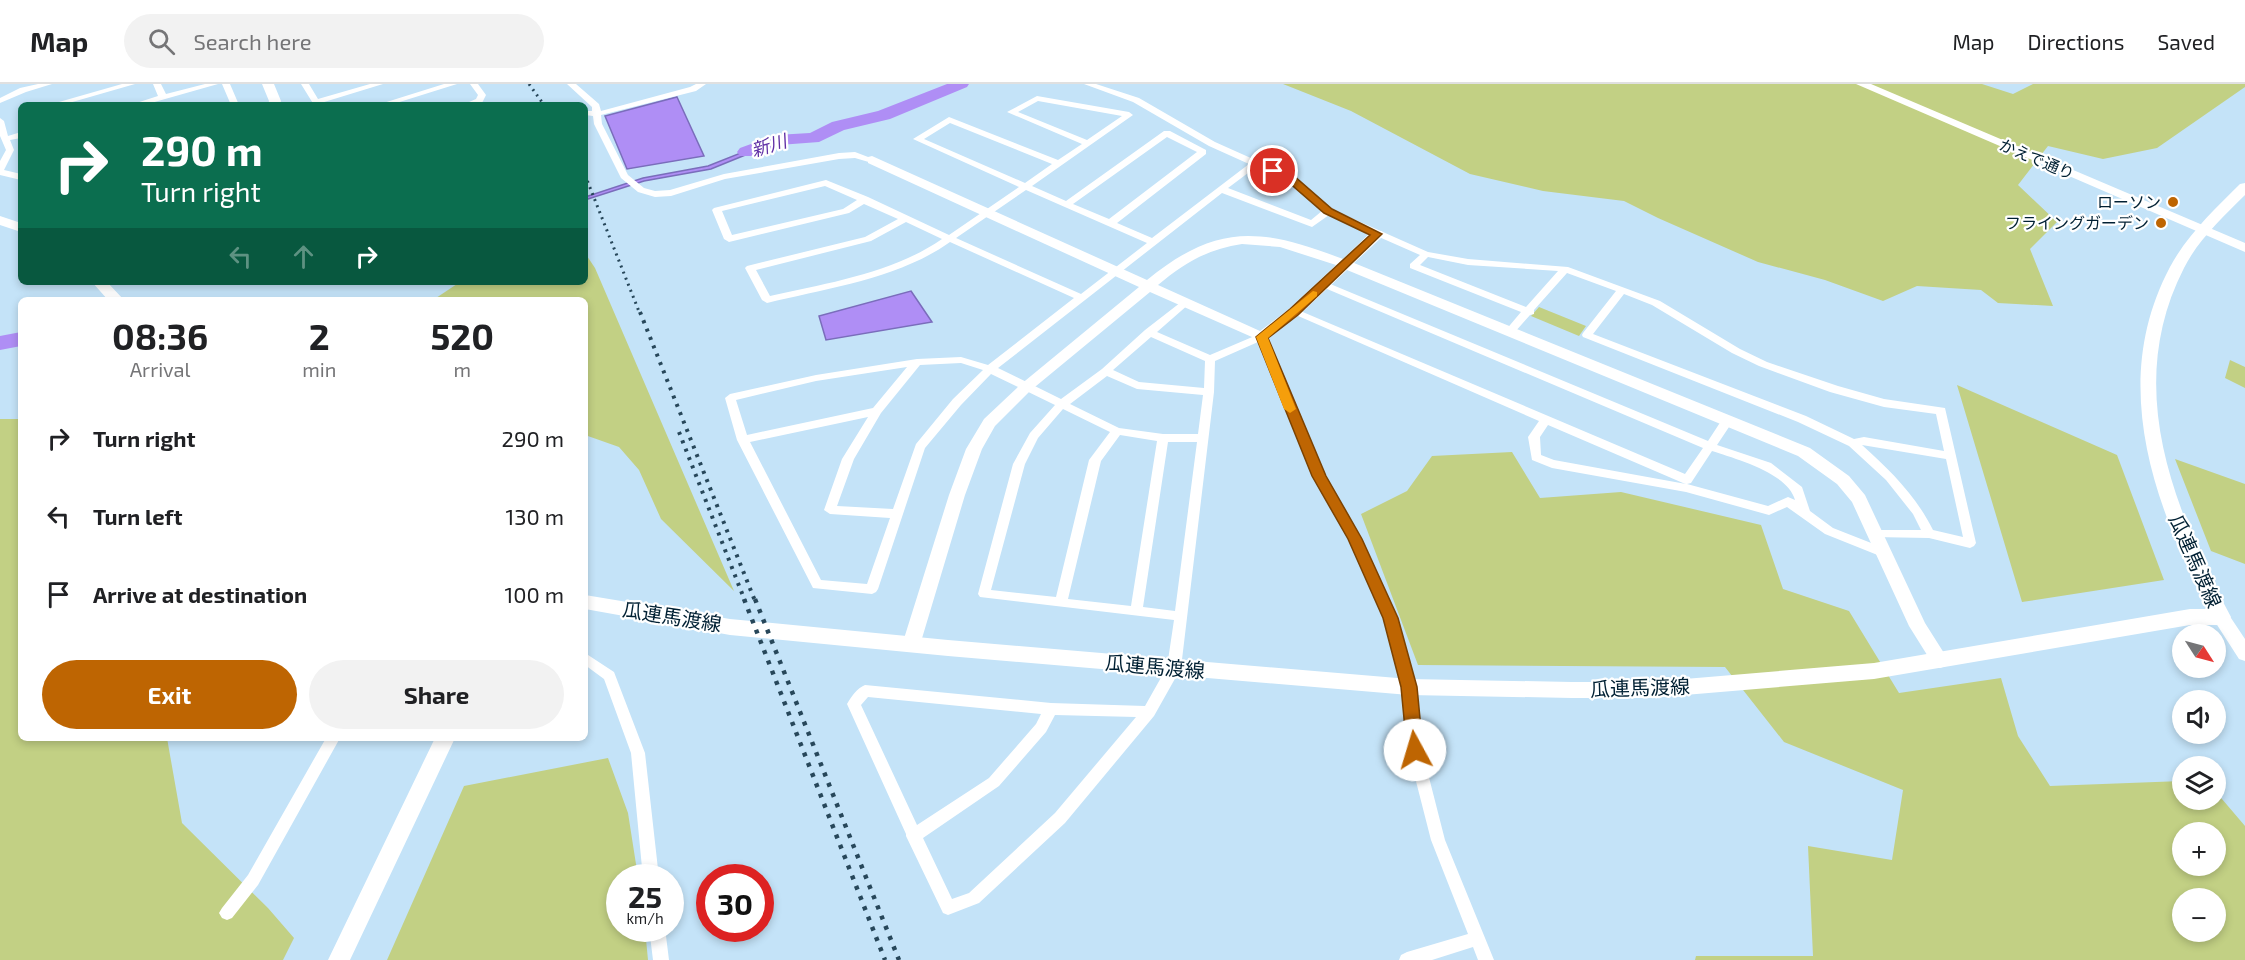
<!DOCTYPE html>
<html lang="en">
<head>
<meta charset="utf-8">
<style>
  body { margin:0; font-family:"Exo 2","Noto Sans JP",sans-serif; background:#f2f2f2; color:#202124; height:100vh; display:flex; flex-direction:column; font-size:22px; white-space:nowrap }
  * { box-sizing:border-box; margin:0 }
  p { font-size:20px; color:#757577 }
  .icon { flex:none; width:33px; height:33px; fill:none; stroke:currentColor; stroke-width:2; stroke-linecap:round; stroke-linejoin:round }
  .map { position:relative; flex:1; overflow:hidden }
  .panel { position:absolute; left:18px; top:213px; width:570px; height:444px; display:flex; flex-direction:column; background:#fff; border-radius:9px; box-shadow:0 3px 9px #0003 }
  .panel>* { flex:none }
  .hud { position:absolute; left:18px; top:18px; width:570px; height:183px; border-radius:9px; box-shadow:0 3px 9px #0003; background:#0b6e4f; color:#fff; overflow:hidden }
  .needle { width:39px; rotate:126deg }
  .tools { position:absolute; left:2172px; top:540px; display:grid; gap:12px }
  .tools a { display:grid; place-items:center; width:54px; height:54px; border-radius:50%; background:#fff; box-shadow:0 3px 9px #0003; font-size:30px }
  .speed { position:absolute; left:606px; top:780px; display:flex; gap:12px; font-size:30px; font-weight:700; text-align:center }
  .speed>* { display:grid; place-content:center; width:78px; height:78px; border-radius:50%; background:#fff; box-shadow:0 3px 9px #0003; line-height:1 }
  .speed small { font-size:15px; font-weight:400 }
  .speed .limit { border:9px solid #d22; background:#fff; color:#111 }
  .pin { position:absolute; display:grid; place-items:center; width:51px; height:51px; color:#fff; margin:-26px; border:3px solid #fff; border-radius:50%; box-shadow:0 2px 6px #0007 }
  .me { position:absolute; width:66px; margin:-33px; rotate:354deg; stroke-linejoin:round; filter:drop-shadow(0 0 4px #0008) }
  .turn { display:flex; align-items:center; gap:21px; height:126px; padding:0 24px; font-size:27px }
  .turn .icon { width:78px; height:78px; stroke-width:2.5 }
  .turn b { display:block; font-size:42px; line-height:51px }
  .lanes { display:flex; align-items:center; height:57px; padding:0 24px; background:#0003; justify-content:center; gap:30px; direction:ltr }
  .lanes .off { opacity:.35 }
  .eta { display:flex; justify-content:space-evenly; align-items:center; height:102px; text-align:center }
  .eta b { font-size:36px; font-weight:700; line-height:42px }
  .primary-button { display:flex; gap:12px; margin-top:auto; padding:12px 24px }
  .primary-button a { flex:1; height:69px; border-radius:36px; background:#be6502; color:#fff; font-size:24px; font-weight:700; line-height:69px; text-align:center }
  .primary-button a+a { background:#f2f2f2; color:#202124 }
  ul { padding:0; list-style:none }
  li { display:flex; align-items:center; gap:18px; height:78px; padding:0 24px }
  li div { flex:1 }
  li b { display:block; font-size:22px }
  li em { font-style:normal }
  header { display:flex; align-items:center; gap:36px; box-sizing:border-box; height:84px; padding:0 30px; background:#fff; border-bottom:2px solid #e0e0e0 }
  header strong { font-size:28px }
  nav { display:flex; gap:33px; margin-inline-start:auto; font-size:21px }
  .search { width:420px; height:54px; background:#f2f2f2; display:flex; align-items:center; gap:15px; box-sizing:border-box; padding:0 21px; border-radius:33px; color:#757577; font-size:22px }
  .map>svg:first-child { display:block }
</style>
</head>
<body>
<header>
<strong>Map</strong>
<div class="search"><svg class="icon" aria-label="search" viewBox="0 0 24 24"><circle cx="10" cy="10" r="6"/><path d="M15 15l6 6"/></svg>Search here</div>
<nav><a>Map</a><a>Directions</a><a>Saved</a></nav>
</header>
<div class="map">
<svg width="2245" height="876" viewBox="0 0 2245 876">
  <rect width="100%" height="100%" fill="#c4e3f8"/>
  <path fill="#c2d084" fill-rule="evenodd" d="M1283,0H1982L2013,10L2033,0H2245V3L2157,64L2103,75L2048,62L2018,101L2057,138L2030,165L2053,222L1998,219L1981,206L1917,202L1883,217L1825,196L1758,178L1658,134L1624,117L1543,107L1470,90L1351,27Z
    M585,169L595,184L734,507L661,435L639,386L619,363L585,351V216H433L460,198H585Z
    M1539,223L1586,242L1579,252L1531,232Z
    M2230,276L2245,283V304L2225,294Z
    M1957,301L2117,371L2164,496L2022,518Z
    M0,335H21V654H167L182,739L268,824L294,854L283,876H0Z
    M1512,368L1540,414L1621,408L1761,441L1783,505L1849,527L1899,609L2001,594L2018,652L2050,702L2182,697V716H2216V708L2245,742V876H1695L1696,872H1813L1808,762L1892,776L1903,706L1784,658L1725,583L1418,581L1361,430L1407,407L1432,372ZM2182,748H2216V782H2182ZM2182,814H2216V848H2182Z
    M2175,375L2245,400V480L2211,467Z
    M608,674L628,729L638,793L620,794V844L645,845L648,876H387L464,702Z"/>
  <path fill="#af8ef5" stroke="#7a6dbb" stroke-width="1.5" d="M677,13L704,72L627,85L605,32Z
    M776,55L777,58L711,85L644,97L585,116V113L643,94L708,82Z
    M911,207L932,238L826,256L819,232Z"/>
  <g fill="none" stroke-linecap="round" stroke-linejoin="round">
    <path fill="#af8ef5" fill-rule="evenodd" d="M947,0H969L967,3L890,35L844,46L819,58L779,61L752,72H740L737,68L740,64L776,51L810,49L832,38L878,27Z
      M21,248V262L0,266V252Z"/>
    <path fill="#fff" fill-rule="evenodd" d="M38,0H52L26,8L0,19V14L20,4Z
      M122,0H135L62,21L52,20Z
      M153,0H161L166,10L205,0H218L144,21H130L158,12Z
      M222,0H230L239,21H231Z
      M301,0H309L318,15L370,0H383L321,19L322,21H314Z
      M444,0H457L390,21H377Z
      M470,0H478L486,11L482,19L462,21L476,15L478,11Z
      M567,0H576L599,20L601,27L690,3L696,0H706L696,7L601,31L602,40L628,91L644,104L655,107L670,106L724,90L839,69L855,68L876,76L872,79L855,74L839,75L725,95L671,112L655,113L638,108L621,94L594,40L593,32L585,31V27H592V23Z
      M1084,0H1096L1139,14L1215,58L1293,93L1331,125L1428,168L1468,175L1568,183L1660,217L1740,265L1767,278L1838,302L1884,315L1945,324L1976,459L1974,462L1970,464L1929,454L1873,453L1871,450L1877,446H1921L1913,430L1886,396L1849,362L1798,338L1583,253L1582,251L1583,249L1616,207L1567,189L1534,226V230L1530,231L1514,249L1510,250L1505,247L1521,228L1410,184V180L1420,171L1329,131L1312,143L1222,109L998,284L1061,315L1102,285L1145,246L1185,215L1189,216V220L1157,248L1210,271L1257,251H1265L1325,392L1361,455L1397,534L1416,603L1422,666L1445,756L1494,876H1478L1473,863L1432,876H1399L1401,871L1407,868L1468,850L1431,756L1408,666L1402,603L1385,534L1349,455L1313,392L1258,258L1215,277L1214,308L1181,584L1154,632L1065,739L979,819L948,831L943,829L906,752V750L847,620C851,613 857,604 865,601L1051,619L1145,622L1167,583L1174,536L980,513L978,510L1013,380L1030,349L1055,321L991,290L961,321L925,364L878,505L876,508L872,510L813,504L737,356L725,314L730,310L816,291L917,275L961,273L988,281L1074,214L950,158C898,195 828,204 767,219L762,216L745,184L747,182L865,153L898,135L864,120L849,129L729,158L724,155L712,126L714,124L826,96L868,113L949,151L1019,103L913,55L949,33L1058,76L1082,60L1007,28L1037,12L1129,28L1133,31L1032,102L1066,117L1164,47H1170L1206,66V70L1117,139L1152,154L1249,80L1209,62L1133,18ZM1038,17L1122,32L1087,56L1018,28ZM950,39L1052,80L1025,99L924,55ZM1167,53L1197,68L1109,135L1073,120ZM1256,83L1287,97L1322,127L1311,136L1228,104ZM825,102L857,116L843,125L732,151L722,127ZM1026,106L1147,159L1081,210L956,154ZM906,138L942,155C893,189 828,199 770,212L756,186L871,157ZM1428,173L1468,181L1558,187L1526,223L1420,181ZM1624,210L1652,221L1732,269L1759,282L1830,308L1884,323L1936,330L1944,367L1864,353L1854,355L1806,332L1593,250ZM1151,253L1205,277L1204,304L1139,298L1113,286ZM961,279L983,286L953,315L916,360L893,425L837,422L854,375L881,329L920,281ZM907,283L873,324L747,351L736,316L816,297ZM1107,292L1137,305L1203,311L1198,350H1163L1119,344L1070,320ZM1063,325L1110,348L1089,376L1056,513L991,506L1025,380L1038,354ZM868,333L842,375L824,426L830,430L890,434L867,500L821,496L750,358ZM1120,351L1157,357L1131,522L1068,515L1101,377ZM1168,358H1197L1175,527L1143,523ZM1862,361L1946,375L1963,453L1933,446C1916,412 1891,387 1862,361ZM868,613L1041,630L1036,640L989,694L917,741L861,621ZM1055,631L1136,633L1055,729L969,809L952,815L923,754L999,702L1046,648Z
      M0,34L4,37L8,52L21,48V54L10,56L14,66L4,86L21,90V96L0,91V77L6,66L0,52Z
      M1323,197L1708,357L1723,334H1731L1733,337L1717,361L1771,379L1802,403L1810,427L1833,444L1889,466L1891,469L1889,472L1885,474L1825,450L1787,423L1769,431L1686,408L1552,384L1532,376L1528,353L1539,337L1289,228L1290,226H1298L1685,390L1703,364L1320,202V198ZM1548,341L1683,399L1686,400L1554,376L1541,371L1540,353ZM1712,367C1736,375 1788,389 1795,416L1788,413L1768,422L1687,400L1691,399Z
      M585,569L614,588L645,669L659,794H643L631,669L604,595L585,581Z
      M326,654H340L258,801L232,834L227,836L222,834L219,829L222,824L248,791Z
      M649,844H665L669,876H653Z"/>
    <path fill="#fff" fill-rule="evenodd" d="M262,0H274L281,17L280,21H268L269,17Z
      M1856,0H1871L2245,159V168Z
      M872,72L1147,196C1218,138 1261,144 1343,175L1372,147H1382L1383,150L1382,153L1354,179L1810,364L1849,392L1865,411L1925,539L1949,577L1946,582L1940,584L1934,582L1909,542L1852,418L1837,400L1798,372L1347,186L1299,231L1261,257L1150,208L1030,307L995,342L982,365L965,411L920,561L917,566L911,568L905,566L902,561L949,411L966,365L984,335L1020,301L1139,203L868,79V73ZM1242,160L1280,163L1336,181L1289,225L1260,247L1158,201C1184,179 1208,165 1242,160Z
      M2221,526L2227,528L2245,555V577L2239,575L2212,533L2215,528Z
      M435,654H455L350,876H328Z"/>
    <path fill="#fff" fill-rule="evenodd" d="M2245,99V111C2223,133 2198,156 2184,184C2123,303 2173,423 2231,533L2228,538L2221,541H2190L1874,595L1649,614H1572L1409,611L948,572L730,551L585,525V511L730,535L948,556L1409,595L1572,598H1649L1874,579L2190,525H2208C2153,418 2109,298 2170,183C2187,151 2215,125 2240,100Z
      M0,132L21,139V148L0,141Z
      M92,198H107L124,216H108Z"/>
    <path stroke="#27475a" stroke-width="3" stroke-dasharray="2 4.5" stroke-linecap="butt" d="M529,0L544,21
      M585,91L640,230"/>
    <path stroke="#27475a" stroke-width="4" stroke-dasharray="3 6" stroke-linecap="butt" d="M640,228L755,517
      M679,348L745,517"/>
    <path stroke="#27475a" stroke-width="4.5" stroke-dasharray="4 7" stroke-linecap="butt" d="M744,515L885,876
      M755,515L899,876"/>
  </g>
  <path fill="#be6502" stroke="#7c4201" stroke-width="1.5" d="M1273,84L1294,92L1332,125L1382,150L1298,231L1268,254L1326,392L1362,455L1398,534L1417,603L1423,666L1421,670L1415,672L1409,670L1407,666L1401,603L1383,534L1348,455L1312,392L1256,253L1290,225L1370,151L1324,129L1287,97L1269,89V85Z"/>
  <path fill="#f59e0b" d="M1313,207L1317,208V212L1268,254L1296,325L1290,329L1284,325L1256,253Z"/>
  <g fill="#be6502" stroke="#fff" stroke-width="2">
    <circle cx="2173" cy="118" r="6"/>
    <circle cx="2161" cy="139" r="6"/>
  </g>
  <g text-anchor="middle" stroke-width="4.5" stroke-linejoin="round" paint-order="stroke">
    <g font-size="16" fill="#002033" stroke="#fff">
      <text transform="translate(2037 75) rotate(23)" y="6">かえで通り</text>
    </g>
    <g font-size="16" fill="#002033" stroke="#fff" text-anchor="end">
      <text x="2161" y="124">ローソン</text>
      <text x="2149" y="145">フライングガーデン</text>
    </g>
    <g font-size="18" font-style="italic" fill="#5f2fa5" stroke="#fff">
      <text transform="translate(769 62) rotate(-17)" y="6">新川</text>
    </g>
    <g font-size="20" fill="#002033" stroke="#fff">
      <text transform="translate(2195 477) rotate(66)" y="7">瓜連馬渡線</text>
      <text transform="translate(672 533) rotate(9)" y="7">瓜連馬渡線</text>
      <text transform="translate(1155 583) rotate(5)" y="7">瓜連馬渡線</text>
      <text transform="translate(1640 604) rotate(-2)" y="7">瓜連馬渡線</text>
    </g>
  </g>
</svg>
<div class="tools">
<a><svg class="needle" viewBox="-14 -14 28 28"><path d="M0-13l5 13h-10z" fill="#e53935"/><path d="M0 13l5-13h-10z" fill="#757577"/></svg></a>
<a><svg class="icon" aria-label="sound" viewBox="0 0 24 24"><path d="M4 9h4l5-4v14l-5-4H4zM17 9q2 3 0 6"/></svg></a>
<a><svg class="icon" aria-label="layers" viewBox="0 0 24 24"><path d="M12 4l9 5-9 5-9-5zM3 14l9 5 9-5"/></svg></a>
<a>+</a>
<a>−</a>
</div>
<div class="speed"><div>25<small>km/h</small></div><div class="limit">30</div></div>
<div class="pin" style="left:1273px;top:87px;background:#d93025"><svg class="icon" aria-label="arrive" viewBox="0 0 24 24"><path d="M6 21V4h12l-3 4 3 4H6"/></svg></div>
<svg class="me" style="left:1415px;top:666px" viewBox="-20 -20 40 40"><circle r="19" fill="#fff"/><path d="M0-13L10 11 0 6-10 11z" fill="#be6502"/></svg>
<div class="hud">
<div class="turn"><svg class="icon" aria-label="right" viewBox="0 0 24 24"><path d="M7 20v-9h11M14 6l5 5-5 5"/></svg><div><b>290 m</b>Turn right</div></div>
<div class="lanes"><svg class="icon off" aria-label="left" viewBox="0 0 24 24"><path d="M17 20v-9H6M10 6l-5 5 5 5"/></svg><svg class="icon off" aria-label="ahead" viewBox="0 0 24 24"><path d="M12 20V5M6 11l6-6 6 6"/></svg><svg class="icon" aria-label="right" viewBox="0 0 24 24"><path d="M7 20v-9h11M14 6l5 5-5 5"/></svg></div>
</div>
<section class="panel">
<div class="eta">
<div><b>08:36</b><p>Arrival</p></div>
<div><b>2</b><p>min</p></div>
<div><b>520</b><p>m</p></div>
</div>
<ul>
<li><svg class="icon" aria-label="right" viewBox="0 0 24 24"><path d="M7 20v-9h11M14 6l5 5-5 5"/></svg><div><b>Turn right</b></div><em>290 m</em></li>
<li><svg class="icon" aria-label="left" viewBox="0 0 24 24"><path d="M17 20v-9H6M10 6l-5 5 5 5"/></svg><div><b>Turn left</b></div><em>130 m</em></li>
<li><svg class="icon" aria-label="arrive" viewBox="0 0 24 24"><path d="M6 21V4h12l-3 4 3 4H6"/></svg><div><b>Arrive at destination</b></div><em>100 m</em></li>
</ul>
<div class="primary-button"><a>Exit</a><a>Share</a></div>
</section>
</div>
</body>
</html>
